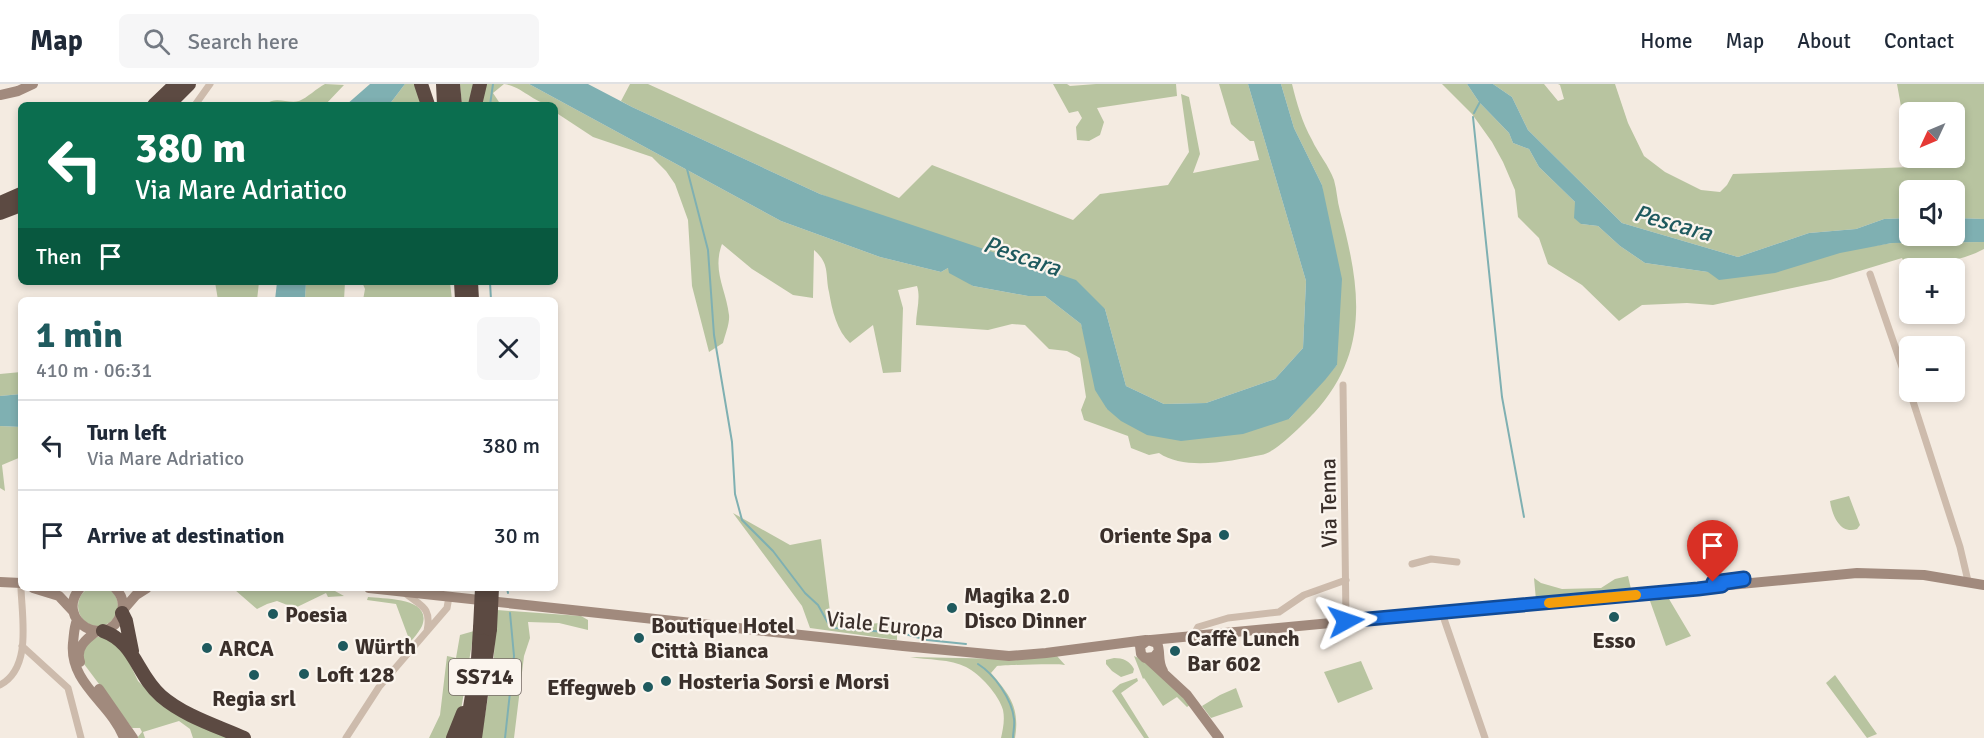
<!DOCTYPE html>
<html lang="en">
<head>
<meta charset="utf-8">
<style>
  body { margin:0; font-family:Signika,sans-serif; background:#f6f6f7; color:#1f2937; height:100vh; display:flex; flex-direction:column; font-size:22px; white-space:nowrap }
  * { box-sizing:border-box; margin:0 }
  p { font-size:20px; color:#747a83 }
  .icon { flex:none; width:33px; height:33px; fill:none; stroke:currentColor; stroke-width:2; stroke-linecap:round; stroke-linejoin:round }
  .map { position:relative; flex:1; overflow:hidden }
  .side { position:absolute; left:18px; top:213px; width:540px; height:294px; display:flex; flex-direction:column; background:#fff; border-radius:9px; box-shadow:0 3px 9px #0003 }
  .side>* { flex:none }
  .banner { position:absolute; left:18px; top:18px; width:540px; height:183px; border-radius:9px; box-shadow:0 3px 9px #0003; background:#0b6e4f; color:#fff; overflow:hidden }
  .needle { width:39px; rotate:226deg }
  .buttons { position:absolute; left:1899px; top:18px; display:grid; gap:12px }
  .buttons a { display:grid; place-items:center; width:66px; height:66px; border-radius:9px; background:#fff; box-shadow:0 3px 9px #0003; font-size:30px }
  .pin { position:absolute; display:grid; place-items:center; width:51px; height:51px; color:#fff; margin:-62px -26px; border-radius:50% 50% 50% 0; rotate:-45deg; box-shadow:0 0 6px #0007 }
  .pin .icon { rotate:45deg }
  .me { position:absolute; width:66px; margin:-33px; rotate:85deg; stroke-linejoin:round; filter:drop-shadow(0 0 4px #0008) }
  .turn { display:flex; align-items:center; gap:21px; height:126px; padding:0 18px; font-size:27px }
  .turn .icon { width:78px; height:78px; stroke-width:2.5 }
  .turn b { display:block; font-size:42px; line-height:51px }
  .then { display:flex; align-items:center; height:57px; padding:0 18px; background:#0003; gap:12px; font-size:22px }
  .round { display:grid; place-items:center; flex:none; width:63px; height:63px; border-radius:9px; background:#f6f6f7 }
  .headline { display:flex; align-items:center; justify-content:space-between; height:102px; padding:0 18px }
  h1 { font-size:36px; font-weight:700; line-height:45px; color:#1f5a5e }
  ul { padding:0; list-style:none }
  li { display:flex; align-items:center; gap:18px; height:90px; padding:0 18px; border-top:2px solid #e0e1e3 }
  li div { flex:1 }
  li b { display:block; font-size:22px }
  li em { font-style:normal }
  header { display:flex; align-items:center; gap:36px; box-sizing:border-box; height:84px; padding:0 30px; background:#fff; border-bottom:2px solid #e0e1e3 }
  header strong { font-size:28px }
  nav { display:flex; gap:33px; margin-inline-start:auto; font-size:21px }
  .search { width:420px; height:54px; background:#f6f6f7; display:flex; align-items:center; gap:15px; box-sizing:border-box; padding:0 21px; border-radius:9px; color:#747a83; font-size:22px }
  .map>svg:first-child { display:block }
</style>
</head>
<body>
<header>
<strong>Map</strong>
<div class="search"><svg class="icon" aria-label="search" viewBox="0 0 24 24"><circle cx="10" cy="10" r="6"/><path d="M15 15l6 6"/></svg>Search here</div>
<nav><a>Home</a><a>Map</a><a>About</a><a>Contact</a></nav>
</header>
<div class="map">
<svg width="1984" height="654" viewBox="0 0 1984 654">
  <rect width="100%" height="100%" fill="#f4ebe1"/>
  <path fill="#b8c4a0" d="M325,0L344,1L325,21H265C275,11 287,20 299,17C307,14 317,4 325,0Z
    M405,0H417L424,21H389Z
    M460,0H504L493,9L501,21H462Z
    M504,0H529L781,137L880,173L941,188L948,184L973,202L1028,212H1045L1081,240L1107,325L1289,335L1337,281L1322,101L1294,44L1281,0H1292C1297,20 1302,38 1312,56C1318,69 1329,82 1334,96C1337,106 1337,117 1340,127C1360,202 1371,267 1314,329C1303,340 1276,369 1261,371C1231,377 1185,387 1159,369L1149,371L1131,364L1128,352L1084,336L1081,326L1086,313L1080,274L1067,267L1049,265L1025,241L1012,240L988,246L916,241C916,228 921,214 917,202L898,206L903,224L901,288L883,289L873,241L850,259C837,247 832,226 829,208C825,189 830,180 814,166L813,214L793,211L752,185L722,160C712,187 726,205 729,231C730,239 725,251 723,259L709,268L692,202L688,136L675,100L666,87L652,73L593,53L555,28V21C534,21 524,3 504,0Z
    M630,0H648L899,114L932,81L1073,136L1100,110L1168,101L1189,68L1181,10L1189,13L1200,70L1193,89L1259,76L1254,57H1250L1231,40L1219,0H1248L1306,197L1303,264L1275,295L1206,319L1164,320L1126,302L1105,225L820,110L632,23L621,17Z
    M1053,0H1067L1070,2L1096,0H1176L1177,12L1097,24L1104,38L1100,51L1089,57L1077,56L1076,43L1082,34L1078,27L1069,29Z
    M1442,0H1467L1479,18L1509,49L1513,59L1529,65L1539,83L1575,118L1581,140L1598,142L1620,162L1645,179L1708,188L1892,159L1984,158V165C1957,179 1936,179 1906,182L1902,174L1830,196L1713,221L1687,219L1642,221L1619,237L1582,201L1548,180L1539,154L1518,133L1515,106L1503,78L1492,58L1472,30Z
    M1493,0H1544L1558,17L1564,15L1560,1L1558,0H1615L1628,39L1644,72L1665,88L1701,106L1720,108L1727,101L1733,90L1910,83V74C1918,74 1928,72 1936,74C1944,75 1947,80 1956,77L1959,71L1955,67L1954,28H1910L1909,38L1904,39L1897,0H1984V135L1955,134L1954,106H1910L1909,134L1884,135L1856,145L1809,149L1738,173L1622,139L1528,46L1512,13Z
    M215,198H259L257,216H218Z
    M306,198H345L344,216H305Z
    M362,198H450L452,216H363L365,205Z
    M21,288V310L0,312V290Z
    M0,342L21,343V373L2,381L5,407L0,404Z
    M1849,412L1860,441L1857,445C1840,451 1832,431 1830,417Z
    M733,429L790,461L821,455L831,536L870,540L897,537V556L810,544L802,522Z
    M1628,492L1631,505L1536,516L1534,494L1541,499L1562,505L1601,504L1615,495Z
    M78 522a20 20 0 1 1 40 0a20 20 0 1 1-40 0Z
    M247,504H298L335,507L344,512L328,513L326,509L295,524L277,517L267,520L257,525L235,506L242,507Z
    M368,513C384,515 433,513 422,542C418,550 410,558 404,565L409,555L396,520L367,516Z
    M1669,515L1691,552L1666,562L1650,517Z
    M497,526L581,532L588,536V546L559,539L528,538L530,554L524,572L514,654H481L493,584Z
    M474,547L461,626L447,654H429L440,631L447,572L456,574L460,551Z
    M97,553H102L121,561L138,597L154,613L229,654H193L190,645L179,637L143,648L145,654H137L142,648L140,644H132L84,580C80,562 82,562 97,553Z
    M1057,572L1065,581C1060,579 1007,581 997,582L991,589C1010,611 1020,624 1015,654H1001C1003,645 1005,636 1003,626C999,611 980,590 966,583C951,575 927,576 910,573L1007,575Z
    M1134,572L1143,576L1191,620L1187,623L1177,613L1163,622L1144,594L1143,595Z
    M1114,574C1123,574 1130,577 1134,585L1133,589L1121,593L1112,587L1106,580V576Z
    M1361,577L1373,605L1338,619L1324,588Z
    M1835,591L1877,650L1867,654L1826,599Z
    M1137,594L1138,597L1121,609L1149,654H1144L1112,607L1120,600Z
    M1236,604L1243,623L1211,634L1202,622L1220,611Z"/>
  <path fill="#7fb0b2" d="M370,0H405L389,21H346Z
    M529,0H588L632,23L820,110L1076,196L1105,225L1126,302L1164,320L1206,319L1275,295L1303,264L1306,197L1248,0H1281L1294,44L1322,101L1342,195L1337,281L1325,296L1289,335L1243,350L1181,357L1147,351L1121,337L1107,325L1095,306L1081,240L1045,212H1028L973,202L949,189L948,184L941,188L880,173L781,137Z
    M1467,0H1493L1512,13L1528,46L1622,139L1738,173L1809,149L1856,145L1884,135L1909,134L1910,152H1954L1955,134L1984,135V158L1892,159L1840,169L1775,189L1719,196L1708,188L1645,179L1620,162L1598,142L1581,140L1574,134L1575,118L1539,83L1529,65L1513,59L1509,49L1479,18Z
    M277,198H306L305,216H275Z
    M21,310V343L0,342V312Z"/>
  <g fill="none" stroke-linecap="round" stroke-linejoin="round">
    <path stroke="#7fb0b2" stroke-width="2" d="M490,21L493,0
      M1474,29L1481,16
      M1473,33L1502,313L1524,433
      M687,85L708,166L714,251L732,358L735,410L742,436L773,467L805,509L818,521L828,539L835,544L899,549
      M490,198L491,216
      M507,504L508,509
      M905,550L927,556L966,560
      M978,580C994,590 1012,615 1014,635C1015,641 1013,648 1013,654
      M505,654L514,572L510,529"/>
    <path stroke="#cdbbac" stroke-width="7" d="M195,21L210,0
      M1870,190L1910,306
      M1343,301L1346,537
      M1910,308L1960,463L1968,497
      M1412,480L1431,475L1457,478
      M405,509C421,522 432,523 427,547
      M1442,529L1485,654
      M1193,552L1198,543L1228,534L1279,528L1304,511L1346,496
      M22,562L68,604L81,654
      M0,601C32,584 22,535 21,504
      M346,654L379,603L447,524L449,513"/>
    <path stroke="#a18a7d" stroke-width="10" d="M0,11L18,7L33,0
      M0,498L21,499
      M33,504L59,512L73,527
      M80,504C53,537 108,567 121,530C125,520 122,511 115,504
      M369,504L903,562L1009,572L1046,569L1146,556
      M123,526L136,511L147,504
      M77,536C74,543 74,551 73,559C69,600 111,619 124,654
      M1151,556L1857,489L1924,491L1984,501
      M1158,568L1154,573L1145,574L1141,570L1140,562L1148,556L1157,559C1161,568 1157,577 1163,587
      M1148,575L1187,611L1219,654
      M80,578C75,564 86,555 97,547
      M99,605L133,654"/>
    <path stroke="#5c4a42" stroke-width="14" d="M421,0L428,21
      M443,0L444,21
      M453,0L455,21
      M154,21L176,0
      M168,21L189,0
      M475,21L480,0
      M0,119L21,110
      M0,129L21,121
      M461,198L462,216
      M471,198L472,216
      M122,529L126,537L132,567
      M103,547C136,559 136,590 161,612C184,632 217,642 244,654
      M453,654L463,629
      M465,654L478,575L480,544
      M475,654L490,545"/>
    <path stroke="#5c4a42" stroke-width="14" d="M480,544L482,504
      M490,545L492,504"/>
  </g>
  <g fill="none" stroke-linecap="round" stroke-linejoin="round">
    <g stroke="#114b97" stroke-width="15">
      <path id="route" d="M1346,537L1698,505L1722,502L1725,499L1744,496V494L1713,498"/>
    </g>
    <use href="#route" stroke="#1a73e8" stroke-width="10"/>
    <path stroke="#f59e0b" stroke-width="10" d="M1549,519L1636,511"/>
  </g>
  <g fill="#1f5a5e" stroke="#fbf5ee" stroke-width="2">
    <circle cx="1224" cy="451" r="6"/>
    <circle cx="952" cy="524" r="6"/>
    <circle cx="273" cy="530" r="6"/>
    <circle cx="1614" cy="533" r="6"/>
    <circle cx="639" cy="554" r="6"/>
    <circle cx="343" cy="562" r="6"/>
    <circle cx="207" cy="564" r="6"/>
    <circle cx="1175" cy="567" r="6"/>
    <circle cx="304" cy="590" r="6"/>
    <circle cx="254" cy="591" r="6"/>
    <circle cx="666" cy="597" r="6"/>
    <circle cx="648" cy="603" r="6"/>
  </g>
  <g text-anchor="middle" stroke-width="4.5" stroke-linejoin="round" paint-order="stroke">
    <rect fill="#fbf5ee" stroke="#756b66" stroke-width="1.5" x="449" y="575" width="72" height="36" rx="4.5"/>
    <g font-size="21" font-weight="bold" fill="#3b302b">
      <text x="485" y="600">SS714</text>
    </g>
    <g font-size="22" fill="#3b302b" stroke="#fbf5ee">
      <text transform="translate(1328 419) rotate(-91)" y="8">Via Tenna</text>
      <text transform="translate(885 540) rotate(6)" y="8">Viale Europa</text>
    </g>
    <g font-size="22" font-weight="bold" fill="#3b302b" stroke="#fbf5ee" text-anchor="start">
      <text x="1212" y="459" text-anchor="end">Oriente Spa</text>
      <text x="964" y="519">Magika 2.0<tspan x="964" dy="25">Disco Dinner</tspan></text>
      <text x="285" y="538">Poesia</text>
      <text x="651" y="549">Boutique Hotel<tspan x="651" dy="25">Città Bianca</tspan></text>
      <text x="1187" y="562">Caffè Lunch<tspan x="1187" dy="25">Bar 602</tspan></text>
      <text x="1614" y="564" text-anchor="middle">Esso</text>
      <text x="355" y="570">Würth</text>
      <text x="219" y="572">ARCA</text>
      <text x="316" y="598">Loft 128</text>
      <text x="678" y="605">Hosteria Sorsi e Morsi</text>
      <text x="636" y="611" text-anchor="end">Effegweb</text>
      <text x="254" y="622" text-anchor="middle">Regia srl</text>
    </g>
    <g font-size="24" font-style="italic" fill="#1f5a5e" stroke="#fbf5ee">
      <text transform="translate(1673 139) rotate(16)" y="8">Pescara</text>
      <text transform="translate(1022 172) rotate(19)" y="8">Pescara</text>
    </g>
  </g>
</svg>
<div class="buttons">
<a><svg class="needle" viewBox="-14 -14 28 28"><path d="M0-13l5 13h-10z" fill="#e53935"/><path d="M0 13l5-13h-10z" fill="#747a83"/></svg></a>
<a><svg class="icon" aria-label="sound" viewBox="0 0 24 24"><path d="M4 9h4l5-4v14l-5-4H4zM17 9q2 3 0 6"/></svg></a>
<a>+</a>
<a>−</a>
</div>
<div class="pin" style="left:1713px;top:498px;background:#d93025"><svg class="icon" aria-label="arrive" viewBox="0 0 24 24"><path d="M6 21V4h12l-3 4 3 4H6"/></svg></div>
<svg class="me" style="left:1346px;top:537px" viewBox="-20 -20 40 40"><path d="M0-17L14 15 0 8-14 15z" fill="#1a73e8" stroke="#fff" stroke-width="4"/></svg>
<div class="banner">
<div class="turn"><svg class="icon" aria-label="left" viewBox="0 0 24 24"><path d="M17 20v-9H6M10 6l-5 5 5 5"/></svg><div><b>380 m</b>Via Mare Adriatico</div></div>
<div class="then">Then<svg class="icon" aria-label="arrive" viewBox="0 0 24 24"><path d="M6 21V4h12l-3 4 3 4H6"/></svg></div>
</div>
<section class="side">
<div class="headline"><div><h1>1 min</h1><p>410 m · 06:31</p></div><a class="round"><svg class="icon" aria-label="close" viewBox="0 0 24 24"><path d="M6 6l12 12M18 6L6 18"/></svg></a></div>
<ul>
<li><svg class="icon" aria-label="left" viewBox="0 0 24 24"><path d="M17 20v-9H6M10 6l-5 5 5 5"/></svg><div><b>Turn left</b><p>Via Mare Adriatico</p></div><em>380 m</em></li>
<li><svg class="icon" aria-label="arrive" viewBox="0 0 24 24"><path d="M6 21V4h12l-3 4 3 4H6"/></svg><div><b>Arrive at destination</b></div><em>30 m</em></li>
</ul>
</section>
</div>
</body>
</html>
